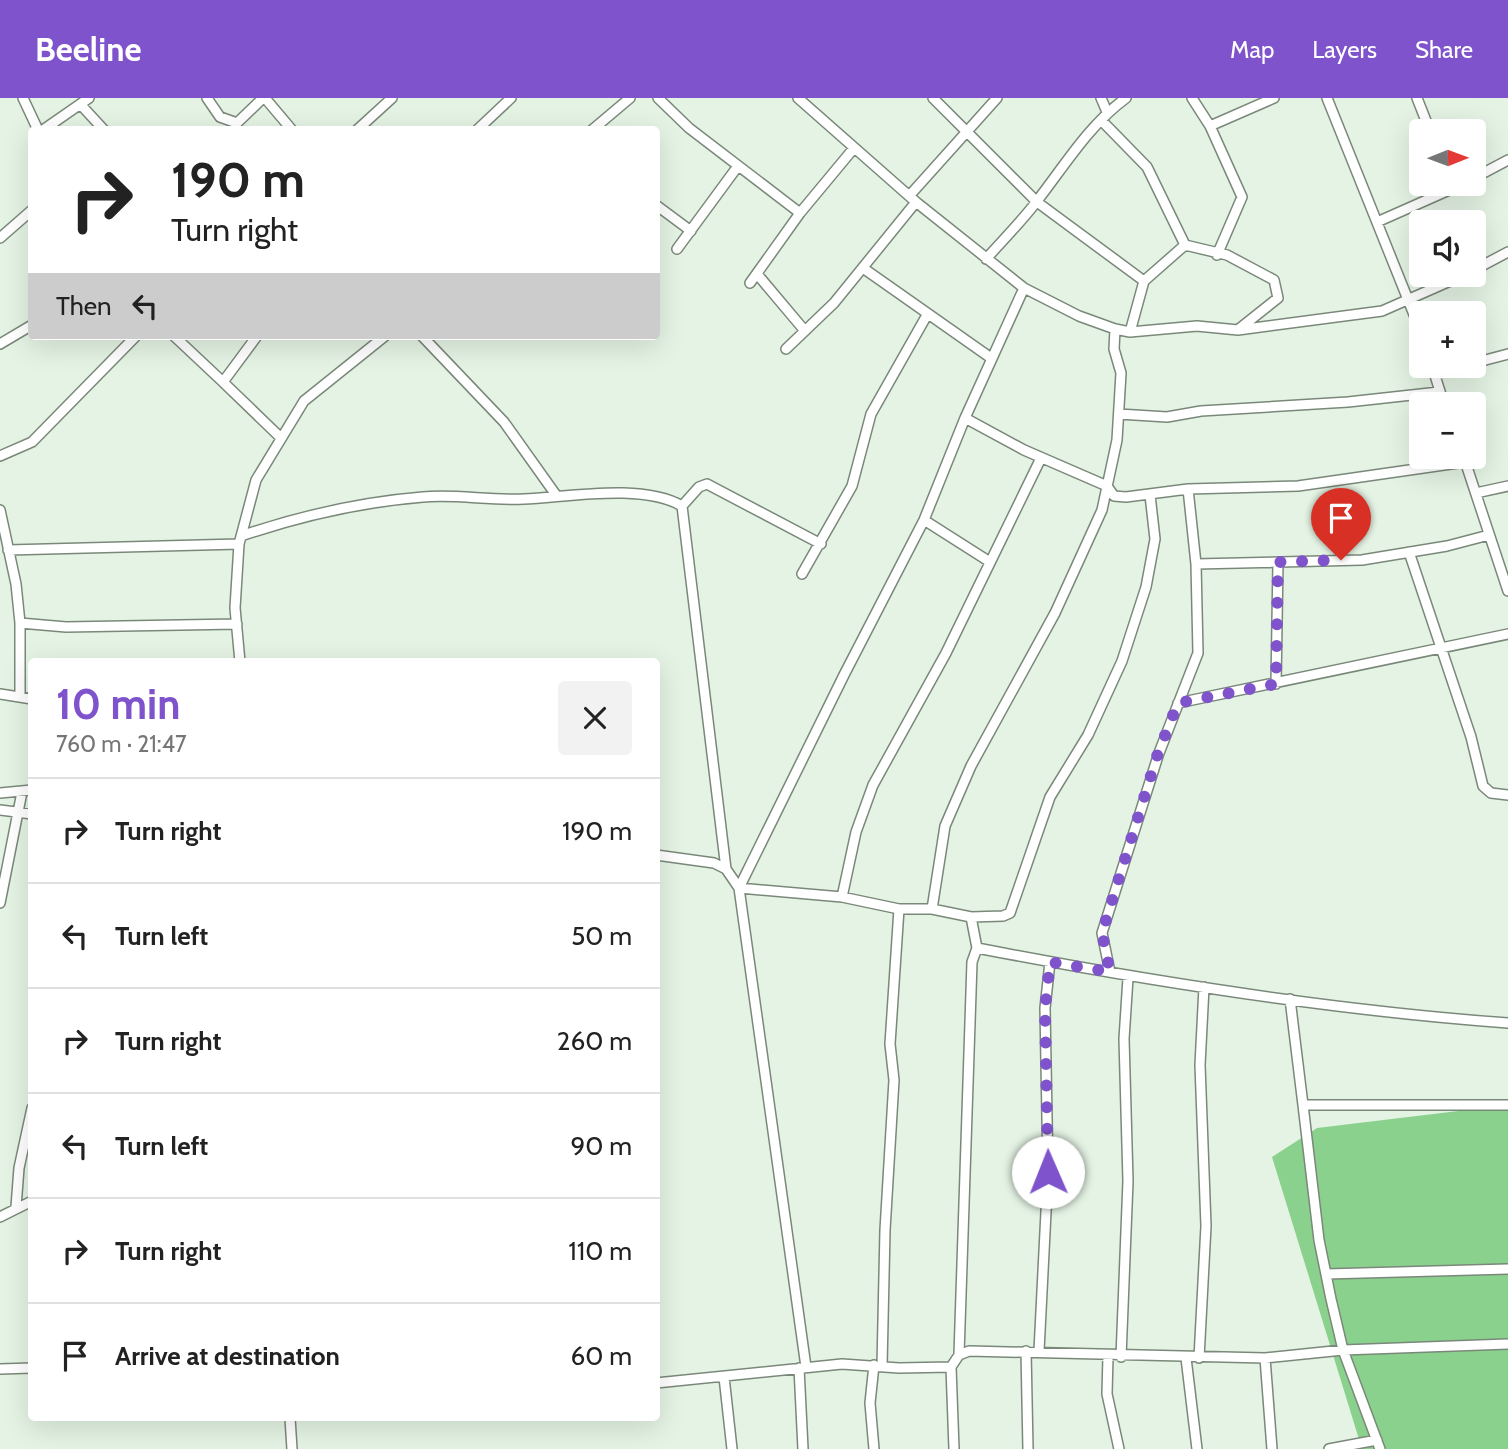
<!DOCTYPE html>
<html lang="en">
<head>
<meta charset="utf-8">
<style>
  body { margin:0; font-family:Cabin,sans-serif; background:#f2f2f2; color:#222; height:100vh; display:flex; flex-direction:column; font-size:26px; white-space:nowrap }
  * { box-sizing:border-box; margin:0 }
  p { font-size:23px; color:#767676 }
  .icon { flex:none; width:38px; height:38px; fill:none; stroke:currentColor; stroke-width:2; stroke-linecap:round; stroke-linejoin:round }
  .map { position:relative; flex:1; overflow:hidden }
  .side { position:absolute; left:28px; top:560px; width:632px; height:763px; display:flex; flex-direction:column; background:#fff; border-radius:7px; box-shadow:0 7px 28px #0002 }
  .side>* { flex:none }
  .hud { position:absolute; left:28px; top:28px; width:632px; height:214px; border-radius:7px; box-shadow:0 7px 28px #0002; background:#fff; color:#222; overflow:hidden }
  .needle { width:46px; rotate:89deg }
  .fabs { position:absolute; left:1409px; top:21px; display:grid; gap:14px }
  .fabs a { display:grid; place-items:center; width:77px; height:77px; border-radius:7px; background:#fff; box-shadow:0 7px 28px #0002; font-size:35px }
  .pin { position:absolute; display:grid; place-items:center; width:60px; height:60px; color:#fff; margin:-72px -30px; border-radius:50% 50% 50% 0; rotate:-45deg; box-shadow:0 0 7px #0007 }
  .pin .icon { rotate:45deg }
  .me { position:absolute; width:77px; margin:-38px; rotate:359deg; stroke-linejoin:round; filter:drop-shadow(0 0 5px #0008) }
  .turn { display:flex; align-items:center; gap:24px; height:147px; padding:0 28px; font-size:32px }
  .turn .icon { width:91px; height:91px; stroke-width:2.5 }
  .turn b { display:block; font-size:49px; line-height:60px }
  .then { display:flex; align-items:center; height:66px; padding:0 28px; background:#0003; gap:14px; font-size:26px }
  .round { display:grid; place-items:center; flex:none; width:74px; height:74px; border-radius:7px; background:#f2f2f2 }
  .summary { display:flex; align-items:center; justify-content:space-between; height:119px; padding:0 28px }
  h1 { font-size:42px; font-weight:700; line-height:52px; color:#7e53cc }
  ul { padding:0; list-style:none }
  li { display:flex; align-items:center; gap:21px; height:105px; padding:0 28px; border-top:2px solid #e0e0e0 }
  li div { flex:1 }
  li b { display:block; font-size:26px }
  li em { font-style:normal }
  header { display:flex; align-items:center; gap:42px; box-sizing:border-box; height:98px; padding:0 35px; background:#7e53cc; color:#fff }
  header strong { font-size:33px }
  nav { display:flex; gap:38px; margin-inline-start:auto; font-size:24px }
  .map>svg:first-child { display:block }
</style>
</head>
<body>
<header>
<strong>Beeline</strong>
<nav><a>Map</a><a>Layers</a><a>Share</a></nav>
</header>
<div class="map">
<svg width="1508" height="1351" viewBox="0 0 1508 1351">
  <rect width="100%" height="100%" fill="#e4f3e4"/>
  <path fill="#8bd18e" d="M1508,1007V1351H1362L1272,1059L1317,1030Z"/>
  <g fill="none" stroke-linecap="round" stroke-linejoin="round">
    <g stroke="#7a887a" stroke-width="12">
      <path id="minor" d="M23,0L38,32
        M207,0L220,19L237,25L263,0
        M265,0L292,32
        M658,0L689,30L800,115
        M798,0L916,104L1024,190L1079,218L1115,231L1130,234L1197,228L1238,232L1382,213L1464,177
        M933,0L1037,104L1144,183
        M1101,0L1107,14
        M1192,0L1210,28L1242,99L1217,157
        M1327,0L1421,234
        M1417,0L1430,33
        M81,7L104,32
        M1101,22L1147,69L1185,147
        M1210,28L1274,0
        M43,32L89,0
        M357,32L392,0
        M477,32L511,0
        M592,32L630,0
        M1474,80L1508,62
        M910,97L997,0
        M656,107L691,133
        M1377,124L1463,86
        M0,140L32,112
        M677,151L738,68
        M986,161C1003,142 1022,123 1037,103C1065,67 1089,27 1126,0
        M863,170L991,260
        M1474,172L1508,154
        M757,176L805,233
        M750,185L800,115L854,50
        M1130,234L1144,183L1185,147L1227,157L1274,182L1278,200L1239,231
        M174,238L223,284
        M257,238L223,284L281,340
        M422,238L504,324L556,397
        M0,246L32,227
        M786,251L834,205L916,104
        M1474,265L1508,256
        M1432,268L1444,306
        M1435,276L1465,268
        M1119,316L1167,319L1201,313L1348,304L1439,294
        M965,320L1024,352L1107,388L1114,398L1126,399L1188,391L1196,466L1198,555L1159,655L1102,835L1110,874
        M0,358L32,344L136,238
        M1464,360L1508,493
        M1188,391L1298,388L1465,364
        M1476,395L1508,388
        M682,408L726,771
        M0,412L16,486L20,525
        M924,422L990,464
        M241,438C300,418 360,404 423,399C457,396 490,403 524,401C569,399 642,385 682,408L699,389L707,386L821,446
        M8,452L239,446
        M1409,454L1471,639L1483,688L1491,695L1508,697
        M1196,466L1362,462L1447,448L1489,437
        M802,476L852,388L871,316L927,217
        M240,564L235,510L239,446L256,382L304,303L385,238
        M1276,586L1278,464
        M0,596L32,601
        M20,599V525L66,529L237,526
        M1178,605L1508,536
        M0,695L32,692
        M0,712L32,716
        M656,757L714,765L726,771L739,790L806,1269
        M739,790L842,799L899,811H932L971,819L977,850C1153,884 1330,912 1508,925
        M739,790L844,577L924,422L965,320L1024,190
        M842,799L856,734L873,687L946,555L1041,360
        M0,805L22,694
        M932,811L945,728L971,668L1055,515L1102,412L1117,342L1121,275L1114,251L1115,231
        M971,819L1003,818L1010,815L1050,699L1088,637L1122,563L1146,489L1155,441L1150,397
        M1290,901L1303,1007
        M16,1109L19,1070L32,1010
        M0,1119L32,1103
        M1326,1176L1508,1171
        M1026,1253L1028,1351
        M1039,1253L1048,1074L1045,910L1050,864
        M959,1257L972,864L977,850
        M1108,1258L1107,1296L1119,1351
        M1121,1259L1128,1083L1124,941L1128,880
        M1186,1260L1197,1351
        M1199,1260L1206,1128L1200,967L1204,889
        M1265,1260L1272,1351
        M882,1268L885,1132L894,982L890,946L899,811
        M951,1269L954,1351
        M799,1270L803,1351
        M0,1271L32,1270
        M724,1279L732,1351
        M656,1285L842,1266L899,1270L951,1269L959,1257L969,1253L1265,1260L1343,1252L1508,1246
        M290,1320L292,1351
        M874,1351L870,1305L874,1267
        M1329,1351L1377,1342
        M1380,1351L1343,1252L1331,1201L1319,1142L1303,1007H1508"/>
    </g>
    <use href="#minor" stroke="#fff" stroke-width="9"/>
  </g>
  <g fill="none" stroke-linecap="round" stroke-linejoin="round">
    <path stroke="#7e53cc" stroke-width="12" stroke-dasharray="0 21.6" d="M1048,1074L1045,911L1050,864L1110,874L1102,835L1158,655L1178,605L1276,586L1278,464L1341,462"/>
  </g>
</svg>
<div class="fabs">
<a><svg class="needle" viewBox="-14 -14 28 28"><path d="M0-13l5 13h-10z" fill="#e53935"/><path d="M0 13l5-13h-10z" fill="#767676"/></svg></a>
<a><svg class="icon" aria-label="sound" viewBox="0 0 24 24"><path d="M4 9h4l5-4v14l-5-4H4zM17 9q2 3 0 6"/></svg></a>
<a>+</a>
<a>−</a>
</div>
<div class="pin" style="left:1341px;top:462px;background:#d93025"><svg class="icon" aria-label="arrive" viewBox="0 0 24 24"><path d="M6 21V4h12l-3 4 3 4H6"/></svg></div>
<svg class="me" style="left:1048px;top:1074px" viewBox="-20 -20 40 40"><circle r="19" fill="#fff"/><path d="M0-13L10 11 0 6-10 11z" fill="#7e53cc"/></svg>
<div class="hud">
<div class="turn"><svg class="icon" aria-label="right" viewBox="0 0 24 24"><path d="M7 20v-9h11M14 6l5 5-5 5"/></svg><div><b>190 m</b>Turn right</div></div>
<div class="then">Then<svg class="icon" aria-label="left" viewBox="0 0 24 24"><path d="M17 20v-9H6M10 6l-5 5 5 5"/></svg></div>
</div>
<section class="side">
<div class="summary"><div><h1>10 min</h1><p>760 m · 21:47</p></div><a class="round"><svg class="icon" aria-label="close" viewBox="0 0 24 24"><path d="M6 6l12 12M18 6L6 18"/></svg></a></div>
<ul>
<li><svg class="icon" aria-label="right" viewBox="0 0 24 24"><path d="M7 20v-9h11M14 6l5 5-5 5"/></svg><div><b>Turn right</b></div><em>190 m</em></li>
<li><svg class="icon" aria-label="left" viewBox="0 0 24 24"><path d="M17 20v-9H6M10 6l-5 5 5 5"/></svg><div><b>Turn left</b></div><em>50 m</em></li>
<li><svg class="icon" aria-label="right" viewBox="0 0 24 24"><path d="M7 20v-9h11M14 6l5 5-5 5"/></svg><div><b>Turn right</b></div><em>260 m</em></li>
<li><svg class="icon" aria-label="left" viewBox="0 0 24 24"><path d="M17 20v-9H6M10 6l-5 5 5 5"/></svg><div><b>Turn left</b></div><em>90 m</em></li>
<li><svg class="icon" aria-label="right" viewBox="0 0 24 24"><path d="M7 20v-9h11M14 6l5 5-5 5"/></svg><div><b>Turn right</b></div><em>110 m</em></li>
<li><svg class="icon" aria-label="arrive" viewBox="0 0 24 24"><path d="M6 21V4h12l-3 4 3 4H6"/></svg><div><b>Arrive at destination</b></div><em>60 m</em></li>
</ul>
</section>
</div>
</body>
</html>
